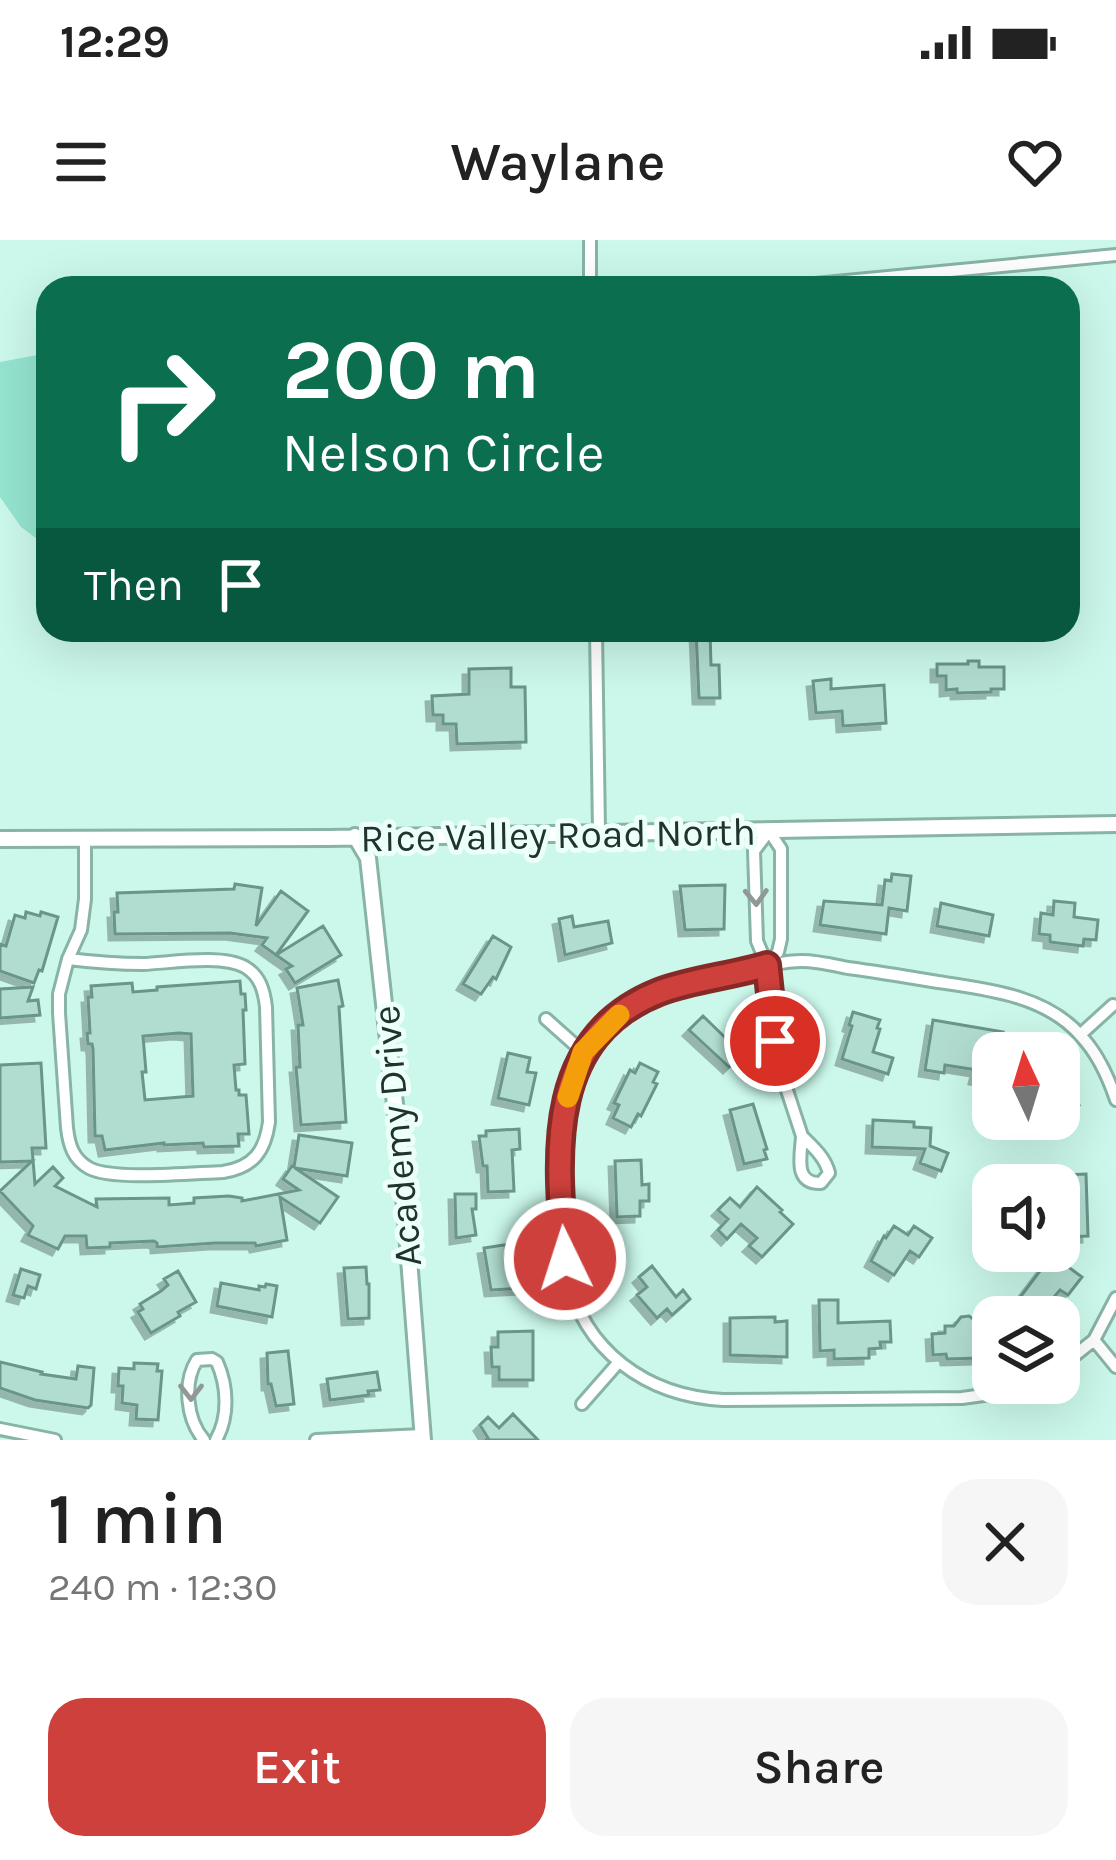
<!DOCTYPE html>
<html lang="en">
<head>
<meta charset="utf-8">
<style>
  body { margin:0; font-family:Karla,sans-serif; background:#f6f6f6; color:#222; height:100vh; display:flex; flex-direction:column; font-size:45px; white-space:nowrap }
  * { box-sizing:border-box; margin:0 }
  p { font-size:39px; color:#767676 }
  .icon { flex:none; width:66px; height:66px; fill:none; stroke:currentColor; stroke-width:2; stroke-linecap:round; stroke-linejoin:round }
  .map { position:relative; height:1200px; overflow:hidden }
  .side { display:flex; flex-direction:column; background:#fff; flex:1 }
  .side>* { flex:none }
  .guide { position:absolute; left:36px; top:36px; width:1044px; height:366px; border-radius:36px; box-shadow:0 12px 48px #0002; background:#0b6e4f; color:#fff; overflow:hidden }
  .needle { width:78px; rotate:356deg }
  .fabs { position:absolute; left:972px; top:792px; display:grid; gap:24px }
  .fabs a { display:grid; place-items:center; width:108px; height:108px; border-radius:24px; background:#fff; box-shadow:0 12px 48px #0002; font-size:60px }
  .pin { position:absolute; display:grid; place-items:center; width:102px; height:102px; color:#fff; margin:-51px; border:6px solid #fff; border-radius:50%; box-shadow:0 3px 12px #0007 }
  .me { position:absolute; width:132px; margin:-66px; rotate:356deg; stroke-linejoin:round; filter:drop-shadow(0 0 9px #0008) }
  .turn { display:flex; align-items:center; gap:42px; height:252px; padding:0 48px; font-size:54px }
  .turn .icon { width:156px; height:156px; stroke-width:2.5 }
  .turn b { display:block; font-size:84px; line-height:102px }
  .then { display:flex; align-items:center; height:114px; padding:0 48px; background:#0003; gap:24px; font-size:45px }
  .round { display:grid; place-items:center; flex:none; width:126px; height:126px; border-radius:36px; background:#f6f6f6 }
  .overview { display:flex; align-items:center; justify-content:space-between; height:204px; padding:0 48px }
  h1 { font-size:72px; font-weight:600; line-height:90px }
  .action { display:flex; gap:24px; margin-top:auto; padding:24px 48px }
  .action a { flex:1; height:138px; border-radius:36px; background:#ce403c; color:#fff; font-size:48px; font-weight:600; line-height:138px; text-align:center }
  .action a+a { background:#f6f6f6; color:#222 }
  .status { display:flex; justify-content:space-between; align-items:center; height:84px; padding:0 60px; background:#fff; direction:ltr }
  .status svg { height:33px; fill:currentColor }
  header { display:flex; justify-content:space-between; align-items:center; height:156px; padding:0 48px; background:#fff; font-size:54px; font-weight:600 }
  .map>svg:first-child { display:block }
</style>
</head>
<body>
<div class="status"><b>12:29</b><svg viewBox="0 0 49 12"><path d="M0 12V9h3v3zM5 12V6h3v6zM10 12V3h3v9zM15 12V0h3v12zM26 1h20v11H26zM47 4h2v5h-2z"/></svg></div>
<header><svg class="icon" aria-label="menu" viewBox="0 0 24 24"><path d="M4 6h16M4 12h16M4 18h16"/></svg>Waylane<svg class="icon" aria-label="heart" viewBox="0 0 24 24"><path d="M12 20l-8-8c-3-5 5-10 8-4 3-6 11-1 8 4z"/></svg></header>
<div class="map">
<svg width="1116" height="1200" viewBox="0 0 1116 1200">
  <defs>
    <filter id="shadow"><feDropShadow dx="-6" dy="6" stdDeviation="0" flood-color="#0004"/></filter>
  </defs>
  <rect width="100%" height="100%" fill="#cbf8eb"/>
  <path fill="#94e4d0" d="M48,113V307L21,287L0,257V122Z"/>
  <path fill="#b1ddd0" stroke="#6b958a" stroke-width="3" fill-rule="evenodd" filter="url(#shadow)" d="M696,391H710L711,425H719L720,458H699Z
    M968,421H979V427H1004V449H991V452L957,453V449L946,450V436H937V424H968Z
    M511,428V447H525L526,502L457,504L456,484H443V475H433L432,456L469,454V429Z
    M831,439V449L884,445L886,483L843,486L842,471L816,473L813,441Z
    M892,634L911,636L907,671L889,668L886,694L820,685L824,661L882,665L885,640L891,641Z
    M235,644L262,648L256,686L281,651L308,671L276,715L262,705L267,698L230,693L115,694L114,672H118L117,653L234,649Z
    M725,645L724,689L685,690L680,646Z
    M1054,661L1075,663L1074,677L1098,680L1096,700L1084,699L1083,706L1050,702V695L1039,694L1041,673L1053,675Z
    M941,663L993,675L989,696L937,686Z
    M26,672L40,676L41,672L58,677L42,731L39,730L34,743L0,731V704L6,706L15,675L25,678Z
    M572,676L574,687L608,681L612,703L565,715L559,679Z
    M323,686L341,715L295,743L286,729L292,726L276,715Z
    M493,696L511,707L496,739L493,737L481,754L463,744Z
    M338,740L343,766L339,767L346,882L301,885L296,827H300L298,785H303L297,748Z
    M240,741L241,754H245L246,770H243L245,824L234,825L236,850H239V855H246L249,894H238L239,906L204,907L203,903L164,905V903L105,910L102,896H95L93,809L92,804H88L87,793H90L88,757H92L91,746L132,743L133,752L157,750V747ZM179,793L191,794L193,856L145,860L142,832H146L143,796Z
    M33,747L28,761L38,760L40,775L0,778V749Z
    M853,772L880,780L877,788L880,789L873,812L893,818L888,834L842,819L852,786L849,785Z
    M703,776L742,814L729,827L689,790Z
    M933,780L1003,792L999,813H993V841L975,838L977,830L945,825L944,833L925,830Z
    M508,813L530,818L527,832L536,833L529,865L498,858Z
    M41,823L46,908H32L35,944L53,927L63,938L55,946L97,967L96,959L169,958V965L194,963V958L229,956L242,958V961L299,950L283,939L292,926L294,927L299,895L352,903L347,936L295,928L338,957L320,983L280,957L287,1000L256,1006L255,1003H215L157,1007V1003L154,1001L110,1003V1007L87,1008L86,996H65L58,1009L28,995L33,986L0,951L32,921L0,922V825Z
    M640,823L658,832L653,842L657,844L641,876L638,874L631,887L613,878L619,865L614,863L630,830L635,833Z
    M1059,834L1079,865L1059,878Z
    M753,864L767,909L764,910L767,919L744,924L730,870Z
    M873,880L914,882V887L931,888L930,906L948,913L941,931L920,923L925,909L872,907Z
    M519,889L520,909L512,910L514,951L488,952L487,926H483L479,896H486V891Z
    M641,920L642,945L649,944V961H640V976L617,977L615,921Z
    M1086,934L1088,996L1066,997L1065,980H1059V951H1064L1063,935Z
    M757,947L782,970L780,972L793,984L762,1017L749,1006L757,998L741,984L727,999L718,990L728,979L718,970L730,958L740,967Z
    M455,954H476V969H472L476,995L456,998Z
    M894,986L908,995L914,986L932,998L919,1017L910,1011L894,1035L871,1021L884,996L886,998Z
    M517,1003L525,1048L491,1050L484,1008Z
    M1052,1015L1082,1037L1068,1055L1060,1050L1039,1075L1018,1060Z
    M652,1026L676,1057L683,1050L690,1059L672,1075L667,1069L657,1078L637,1055L647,1047L639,1037Z
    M366,1027L367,1044H369V1078L348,1079L344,1028Z
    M21,1029L40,1035L36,1049L28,1046L24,1058L13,1055Z
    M178,1031L196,1062L178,1072L180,1076L151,1093L138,1072L143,1069L140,1064L161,1051L168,1045L164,1039Z
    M221,1043L259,1050V1046L265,1047L266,1044L277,1046L272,1077L217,1066Z
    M819,1060H838V1083L890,1081L891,1102H880L881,1108L869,1109V1118L834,1119V1110L820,1111Z
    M969,1076L973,1079L989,1078L991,1113H979V1118L947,1119L946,1114L933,1115L932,1094L945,1093V1086H954L961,1077Z
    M775,1077V1082L787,1081V1117L730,1115V1078Z
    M533,1091V1140H499V1127H492L491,1107H498V1092Z
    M288,1111L294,1164L276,1166L271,1144H268L267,1113Z
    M0,1122L42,1132L41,1134L76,1139L78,1126L94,1128L91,1165L88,1168L35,1160L0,1148Z
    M134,1123L158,1124L157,1131H162L158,1180L136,1179L137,1165L122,1163L123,1146H118L119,1128L134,1129Z
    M377,1132L380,1150L368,1151L369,1155L330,1160L327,1139Z
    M513,1174L538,1200H486L488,1198L480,1185L488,1177L499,1188Z"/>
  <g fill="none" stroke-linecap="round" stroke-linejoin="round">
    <g stroke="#88b3a7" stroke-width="16">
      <path id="minor" d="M590,48V0
        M773,48L1116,15
        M596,390L599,592
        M68,719C93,722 118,724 143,724C170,723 222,714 245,727C260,736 264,750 266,767L269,882C265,911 254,927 223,932C193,933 113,941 89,928C73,919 69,905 67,888L59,773V754Z
        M68,719L81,690L85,659V598
        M767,725L778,712L781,699V609L769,591L754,611L757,701L767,725L770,776L779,826L802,896
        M546,779L583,812
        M1081,794L1113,765
        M802,896C813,907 825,917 829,933L821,943C793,944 801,916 802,896Z
        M1094,1100L1116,1127
        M1059,1128L1094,1100L1116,1058
        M1033,1143L1012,1151L962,1158L723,1160C647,1156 583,1111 567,1034C559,998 561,958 558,921C559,891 568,831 587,807C628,755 670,749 731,736C755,730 777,721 802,721C817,721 833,725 848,728C878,732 908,737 938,742C987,749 1047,756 1081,796C1097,813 1109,839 1116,860
        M582,1164L618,1123
        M0,1189L55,1200
        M204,1200C186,1179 183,1142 197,1120L212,1119L217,1122C228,1147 229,1177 216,1200
        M316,1200L422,1195"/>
    </g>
    <g stroke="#88b3a7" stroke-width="20">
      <path id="tertiary" d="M355,596L368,618L402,928L423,1200
        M0,599L328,598L1116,584"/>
    </g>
    <use href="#minor" stroke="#fff" stroke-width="10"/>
    <use href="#tertiary" stroke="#fff" stroke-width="14"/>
  </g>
  <defs><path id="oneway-chevron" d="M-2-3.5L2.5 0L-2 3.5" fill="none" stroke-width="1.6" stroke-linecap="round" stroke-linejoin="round" transform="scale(3)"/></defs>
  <g stroke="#909996">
    <use href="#oneway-chevron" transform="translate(756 657) rotate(88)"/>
    <use href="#oneway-chevron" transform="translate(191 1152) rotate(90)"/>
  </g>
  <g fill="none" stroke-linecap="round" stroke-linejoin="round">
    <g stroke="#862a27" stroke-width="30">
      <path id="route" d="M565,1019C557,918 543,798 659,752C693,739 732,736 767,725L775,801"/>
    </g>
    <use href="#route" stroke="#ce403c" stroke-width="21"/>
    <path stroke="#f59e0b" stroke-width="21" d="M568,857L583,812L619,775"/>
  </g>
  <g text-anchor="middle" stroke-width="10" stroke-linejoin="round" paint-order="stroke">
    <g font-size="39" fill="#21332e" stroke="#edfff9">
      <text transform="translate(558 594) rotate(-1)" y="14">Rice Valley Road North</text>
      <text transform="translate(396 896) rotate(-95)" y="14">Academy Drive</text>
    </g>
  </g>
</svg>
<div class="fabs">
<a><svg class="needle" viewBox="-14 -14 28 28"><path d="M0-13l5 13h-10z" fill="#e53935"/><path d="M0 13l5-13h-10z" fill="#767676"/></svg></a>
<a><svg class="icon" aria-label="sound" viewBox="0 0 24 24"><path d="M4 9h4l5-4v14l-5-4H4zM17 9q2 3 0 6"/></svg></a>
<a><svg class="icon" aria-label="layers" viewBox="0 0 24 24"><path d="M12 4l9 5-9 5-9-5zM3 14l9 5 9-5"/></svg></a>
</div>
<div class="pin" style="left:775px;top:801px;background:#d93025"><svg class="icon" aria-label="arrive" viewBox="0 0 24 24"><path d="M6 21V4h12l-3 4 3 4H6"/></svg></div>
<svg class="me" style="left:565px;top:1019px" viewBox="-20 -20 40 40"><circle r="17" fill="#ce403c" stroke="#fff" stroke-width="3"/><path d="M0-11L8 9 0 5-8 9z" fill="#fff"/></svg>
<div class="guide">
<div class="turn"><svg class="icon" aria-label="right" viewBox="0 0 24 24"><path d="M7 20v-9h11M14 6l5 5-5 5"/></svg><div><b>200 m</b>Nelson Circle</div></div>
<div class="then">Then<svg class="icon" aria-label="arrive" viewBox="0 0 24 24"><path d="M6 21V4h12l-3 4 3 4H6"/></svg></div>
</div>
</div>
<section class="side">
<div class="overview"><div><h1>1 min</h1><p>240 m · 12:30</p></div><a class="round"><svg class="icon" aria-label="close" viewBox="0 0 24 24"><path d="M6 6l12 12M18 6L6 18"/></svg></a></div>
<div class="action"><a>Exit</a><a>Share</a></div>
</section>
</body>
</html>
